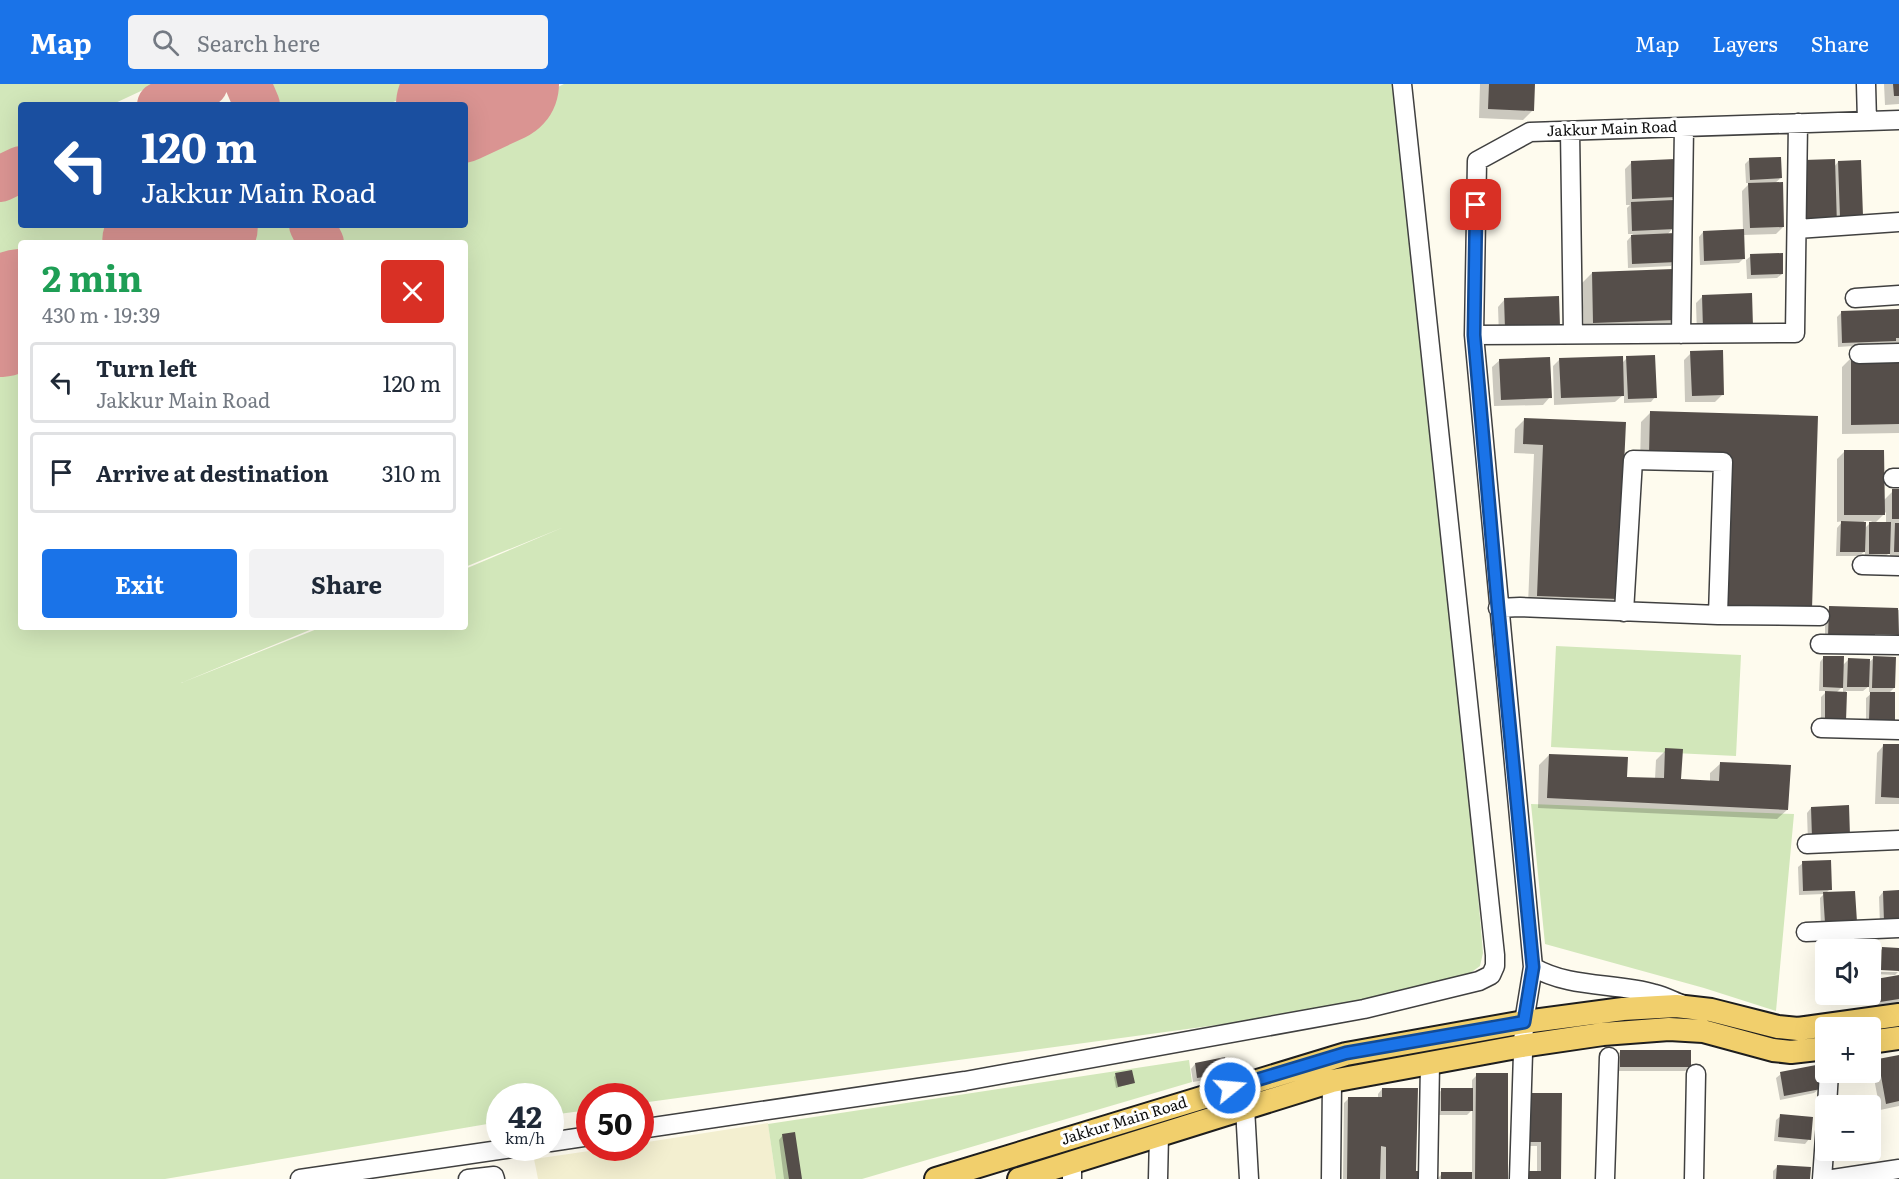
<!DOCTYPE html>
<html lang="en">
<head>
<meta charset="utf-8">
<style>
  body { margin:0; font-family:Literata,serif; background:#f2f2f3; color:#1f2937; height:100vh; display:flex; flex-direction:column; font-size:22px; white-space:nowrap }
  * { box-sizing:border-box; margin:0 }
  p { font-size:20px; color:#747a83 }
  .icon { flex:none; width:33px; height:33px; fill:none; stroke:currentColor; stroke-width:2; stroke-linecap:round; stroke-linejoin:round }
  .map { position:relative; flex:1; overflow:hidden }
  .details { position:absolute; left:18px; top:156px; width:450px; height:390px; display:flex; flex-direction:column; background:#fff; border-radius:6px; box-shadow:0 6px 24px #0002 }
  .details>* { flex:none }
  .guide { position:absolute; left:18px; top:18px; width:450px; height:126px; border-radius:6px; box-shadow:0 6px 24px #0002; background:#1a4fa0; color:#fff; overflow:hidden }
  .controls { position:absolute; left:1815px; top:855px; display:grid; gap:12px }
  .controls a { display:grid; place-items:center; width:66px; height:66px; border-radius:6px; background:#fff; box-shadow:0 6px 24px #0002; font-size:30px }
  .speed { position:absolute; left:486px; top:999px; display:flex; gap:12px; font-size:30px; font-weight:700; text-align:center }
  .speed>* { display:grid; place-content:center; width:78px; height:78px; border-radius:50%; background:#fff; box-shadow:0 6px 24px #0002; line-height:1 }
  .speed small { font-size:15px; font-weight:400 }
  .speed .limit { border:9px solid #d22; background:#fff; color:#111 }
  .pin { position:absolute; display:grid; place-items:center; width:51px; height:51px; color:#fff; margin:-26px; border-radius:12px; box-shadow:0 3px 9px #0006 }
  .me { position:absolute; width:66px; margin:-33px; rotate:73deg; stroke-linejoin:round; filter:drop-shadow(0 0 4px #0008) }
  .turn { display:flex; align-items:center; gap:21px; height:126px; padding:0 24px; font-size:27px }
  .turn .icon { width:78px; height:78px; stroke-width:2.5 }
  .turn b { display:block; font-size:42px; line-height:51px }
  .round { display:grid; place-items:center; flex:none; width:63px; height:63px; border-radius:6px; background:#f2f2f3 }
  .overview { display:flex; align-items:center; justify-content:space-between; height:102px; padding:0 24px }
  h1 { font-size:36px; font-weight:700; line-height:45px; color:#1e9e55 }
  .primary-button { display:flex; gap:12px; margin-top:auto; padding:12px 24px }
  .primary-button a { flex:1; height:69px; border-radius:6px; background:#1a73e8; color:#fff; font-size:24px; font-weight:700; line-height:69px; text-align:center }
  .primary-button a+a { background:#f2f2f3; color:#1f2937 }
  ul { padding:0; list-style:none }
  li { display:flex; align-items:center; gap:18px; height:81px; margin:0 12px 9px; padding:0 12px; border:3px solid #e0e1e3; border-radius:6px }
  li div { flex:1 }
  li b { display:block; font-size:22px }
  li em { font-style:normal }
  header { display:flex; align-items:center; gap:36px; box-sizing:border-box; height:84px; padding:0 30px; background:#1a73e8; color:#fff }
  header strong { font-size:28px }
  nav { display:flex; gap:33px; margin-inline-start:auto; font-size:21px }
  .search { width:420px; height:54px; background:#f2f2f3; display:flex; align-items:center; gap:15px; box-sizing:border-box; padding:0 21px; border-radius:6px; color:#747a83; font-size:22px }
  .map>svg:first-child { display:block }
</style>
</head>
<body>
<header>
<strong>Map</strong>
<div class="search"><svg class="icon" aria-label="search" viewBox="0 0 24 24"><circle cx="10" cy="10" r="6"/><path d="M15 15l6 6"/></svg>Search here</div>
<nav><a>Map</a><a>Layers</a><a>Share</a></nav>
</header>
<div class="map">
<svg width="1899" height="1095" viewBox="0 0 1899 1095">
  <rect width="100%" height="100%" fill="#fefbee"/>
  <path fill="#f3efd0" d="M768,1039L776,1095H538L534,1075L610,1064H640L641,1059Z"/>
  <path fill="#d2e7ba" d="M0,0H156L111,21H21V63L0,72Z
    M272,0H431L387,21H279L273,8Z
    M564,0H1392L1440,418L1463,636L1483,869L1480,882L1469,890L1305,929L641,1019L640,1012H590L589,1026L551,1031L550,1012H500L499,1038L165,1095H0V263L21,253V543H317L181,599L322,543H465V485L564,443L465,483V159H342L335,141H465V47Z
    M21,106V141H134L95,159H21V193L0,203V116Z
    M263,141H290L299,159H224Z
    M1556,562L1741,571L1736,672L1551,663Z
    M1531,720L1794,730L1776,927L1704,904L1545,860Z
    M1189,976L1192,998L862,1095H776L768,1040Z"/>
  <path fill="#0003" fill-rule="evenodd" d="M1480,0H1534L1533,26L1523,36L1479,34Z
    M1884,0H1899V20L1885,21Z
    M1750,75L1781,94L1775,99L1783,143L1776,150L1743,151V175L1739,179L1700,181L1699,153L1703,148L1743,147L1742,107L1750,99H1746L1745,80Z
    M1632,78L1675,113L1669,118L1673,144L1667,151L1675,178L1671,182L1628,184L1627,157L1633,150H1628L1627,124L1630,121H1626L1625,85Z
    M1838,78L1861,132L1799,150L1797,85L1834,83Z
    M1751,172L1782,190L1777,194L1747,195L1746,176Z
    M1592,189L1674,235L1665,245L1584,248L1582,199Z
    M1751,211L1697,251L1696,219L1703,212Z
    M1557,213L1499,252L1498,223L1505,215Z
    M1899,227V259L1838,263L1837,233L1841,229Z
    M1691,269L1723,310L1715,318H1685L1684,276Z
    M1899,272V349L1842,350V283L1852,273Z
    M1627,274L1655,313L1651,318L1624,319V310L1615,318L1554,321L1553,282L1560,275L1622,279Z
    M1500,276L1550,313L1543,321L1494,322L1492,283Z
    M1651,328L1720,383L1640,380L1641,338Z
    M1525,335L1624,339L1617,514L1607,524L1528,521L1534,370L1514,369L1515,345Z
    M1844,368L1883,417L1893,407H1899V472H1890V468L1884,474H1865V467L1859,472H1836L1837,444L1843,437L1837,438V375ZM1886,428V440H1874ZM1864,437H1872L1864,445Z
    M1830,524L1899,526V555L1825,557V528Z
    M1824,573L1842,582L1848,576L1868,579L1874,574L1894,604L1888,610L1893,636L1888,640H1866V614L1873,608H1869V602L1863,607H1846L1845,637L1821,641V613L1827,607H1819L1820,578ZM1843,602V609H1836Z
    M1884,661L1899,662V720H1875L1877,669Z
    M1666,666L1680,696L1710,698V689L1720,680L1787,726L1777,735L1538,724L1539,681L1549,671L1626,694L1655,695L1656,676Z
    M1847,723L1808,758L1807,729L1811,724Z
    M1803,779L1830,805L1825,810L1854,808L1821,843L1820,814L1824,810L1799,811L1798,783Z
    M1899,807V841L1880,842L1879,813L1883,808Z
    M1878,865V869L1882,865H1899V887L1895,891L1876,890L1870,893V866H1858ZM1874,885H1898V888H1874Z
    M1899,893V918L1876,922L1873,901L1877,896Z
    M1620,968L1690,983L1685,987H1616V972Z
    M1899,973V1022L1880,1026L1872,984L1879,977Z
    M1195,980L1226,988L1222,993L1193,998L1191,985Z
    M1781,990L1819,1005L1814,1009L1780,1016L1776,994Z
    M1116,991L1133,999L1116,1004L1114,993Z
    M1477,991L1506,1095H1437L1442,1090H1472V1026L1467,1031H1437V1010L1442,1006H1472V996Z
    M1382,1005L1417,1095H1343L1344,1019L1349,1014H1378V1010Z
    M1526,1015L1560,1095H1525L1529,1088H1537V1062H1525Z
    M1781,1032L1809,1055L1805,1060L1774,1057L1776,1036Z
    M783,1051L800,1095H784L779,1056Z
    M1778,1082L1809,1095H1773V1087Z"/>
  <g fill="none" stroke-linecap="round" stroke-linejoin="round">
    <path stroke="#da9492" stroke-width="46" d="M248,0L257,21
      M160,21L205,0
      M0,95L21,85
      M312,141L321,159"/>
    <path stroke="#da9492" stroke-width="118" d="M455,21L500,0
      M161,159L199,141
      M0,234L21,224"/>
  </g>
  <path fill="#554e4a" d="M1489,0H1535L1534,27L1488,25Z
    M1893,0H1899V12H1894Z
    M1781,73L1782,94L1750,96L1749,74Z
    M1675,75L1676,113L1632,115L1631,77Z
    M1835,75L1837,142L1806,143L1804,76Z
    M1861,76L1863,132L1840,133L1838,77Z
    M1783,98L1784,143L1750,144L1748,99Z
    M1674,116L1675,145L1632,147L1631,118Z
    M1744,145L1745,175L1704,177L1703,147Z
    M1676,149L1677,178L1632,180L1631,151Z
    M1783,169V190L1751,191L1750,170Z
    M1674,185L1676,236L1593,239L1592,188Z
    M1752,209L1753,243L1703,245L1702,211Z
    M1559,212L1560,243L1505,245L1504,214Z
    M1899,225V254H1896V257L1842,259L1841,227Z
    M1723,266L1724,311L1692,312L1690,267Z
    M1655,271L1657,314L1628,315L1626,272Z
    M1851,271H1899V340L1851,341Z
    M1623,272L1624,312L1561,314L1559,274Z
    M1550,273L1552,314L1501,316L1499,275Z
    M1650,327L1818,332L1812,525L1724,522L1729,374L1649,371Z
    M1524,334L1626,338L1618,515L1537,512L1543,361L1523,360Z
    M1844,366H1884L1885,431H1844Z
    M1892,405H1899V435H1892Z
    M1841,437L1866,438L1865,468H1840Z
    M1869,438H1891L1890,470H1869Z
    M1895,439H1899V468H1894Z
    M1829,522L1898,524L1899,551L1875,550V554L1828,553Z
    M1823,572H1844L1843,604L1823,603Z
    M1873,572L1896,573L1895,604H1872Z
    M1848,574L1870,575L1869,603H1847Z
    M1825,607L1847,608L1846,637H1825Z
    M1870,608H1895V636H1869Z
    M1883,660H1899V714L1881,713Z
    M1665,664L1683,665L1681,695L1719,697L1720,678L1791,681L1788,726L1547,714L1549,670L1628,673L1627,693L1664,694Z
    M1849,721L1850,752L1812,754L1811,723Z
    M1831,776L1832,806L1803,807L1802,777Z
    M1899,806V838H1884L1883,807Z
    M1855,807L1857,838L1825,839L1823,808Z
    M1834,862L1855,863V866H1834Z
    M1882,863L1899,864V887L1881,886Z
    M1870,864H1879V889H1870Z
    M1899,891V915L1880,918L1876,895Z
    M1620,966H1691V983H1620Z
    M1899,971V1017L1886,1020L1878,975Z
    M1225,973L1228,989L1197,994L1195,979Z
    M1816,981L1821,1005L1784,1012L1780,988Z
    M1132,986L1135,999L1118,1003L1115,989Z
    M1476,989H1508V1095H1475Z
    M1382,1004H1418L1416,1087H1419V1095H1386V1063L1381,1062L1380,1095H1347L1348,1013H1382Z
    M1441,1004H1473V1027H1441Z
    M1530,1009H1562L1561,1095H1529V1087H1541V1058H1529Z
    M1780,1030L1813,1033L1811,1056L1778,1053Z
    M795,1048L802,1095H789L782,1050Z
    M1777,1081L1811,1083L1810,1095H1776Z
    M1441,1088H1472V1095H1441Z"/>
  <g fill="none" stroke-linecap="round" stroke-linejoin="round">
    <g stroke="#404040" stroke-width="21">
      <path id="minor" d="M1866,0L1867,37
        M1570,47L1573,250
        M1797,145L1899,138
        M1855,214L1899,211
        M1681,250L1684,43
        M1474,251L1795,249L1798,39
        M1859,270L1899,269
        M1893,394H1899
        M1862,481L1899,482
        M1498,524L1520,523L1718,531L1820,532
        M1624,528L1633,376L1723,378L1718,531
        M1820,560L1899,561
        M1821,644L1899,646
        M1807,760L1899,756
        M1806,848L1899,844
        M1533,883C1571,905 1615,898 1655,910C1664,912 1673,917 1681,920
        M1827,1022L1829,988
        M1245,1024L1249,1095
        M640,1045L965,997L1364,925L1479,897L1491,891L1495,882V871L1402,0
        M550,1058L590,1052
        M300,1095L513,1064
        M468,1095L494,1092L495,1095
        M1072,1095V1078
        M1158,1095L1159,1051
        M1331,1095L1332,997
        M1428,1095L1430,980
        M1519,1095L1524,938L1533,883L1474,251L1477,77L1530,48L1899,36
        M1605,1095L1609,973
        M1694,1095L1696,990
        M1822,1095L1826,1039
        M1833,1095L1899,1085"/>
    </g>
    <g stroke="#1e1e1e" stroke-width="26">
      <path id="major" d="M1870,958L1899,954
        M936,1095L1346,970L1524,938L1623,925L1676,922L1711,926L1778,943L1798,945L1899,931
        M1019,1095L1332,997L1522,962L1603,950L1669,945L1703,947L1773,966L1791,968L1826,964"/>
    </g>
    <use href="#minor" stroke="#fff" stroke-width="18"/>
    <use href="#major" stroke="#f1cf6c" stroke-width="22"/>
  </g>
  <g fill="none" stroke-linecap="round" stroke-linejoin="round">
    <g stroke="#114b97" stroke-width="15">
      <path id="route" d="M1230,1004L1346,969L1524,938L1533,883L1498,524L1474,251L1476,121"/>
    </g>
    <use href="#route" stroke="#1a73e8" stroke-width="10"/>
  </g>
  <g text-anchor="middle" stroke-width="6" stroke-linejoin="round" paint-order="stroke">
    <g font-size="15" fill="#0d0d0d" stroke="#fff">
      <text transform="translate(1612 45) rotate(-2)" y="5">Jakkur Main Road</text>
      <text transform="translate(1124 1037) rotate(-17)" y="5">Jakkur Main Road</text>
    </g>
  </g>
</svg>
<div class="controls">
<a><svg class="icon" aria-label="sound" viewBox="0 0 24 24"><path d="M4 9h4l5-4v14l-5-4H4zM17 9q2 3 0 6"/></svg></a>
<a>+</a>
<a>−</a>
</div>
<div class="speed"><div>42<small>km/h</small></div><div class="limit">50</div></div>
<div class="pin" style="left:1476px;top:121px;background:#d93025"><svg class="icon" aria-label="arrive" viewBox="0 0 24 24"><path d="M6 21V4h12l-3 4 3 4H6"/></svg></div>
<svg class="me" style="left:1230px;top:1004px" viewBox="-20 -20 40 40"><circle r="17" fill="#1a73e8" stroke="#fff" stroke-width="3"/><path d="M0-11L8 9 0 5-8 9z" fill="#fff"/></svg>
<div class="guide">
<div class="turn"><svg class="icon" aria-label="left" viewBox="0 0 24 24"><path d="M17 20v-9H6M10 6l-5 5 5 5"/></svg><div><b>120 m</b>Jakkur Main Road</div></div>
</div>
<section class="details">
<div class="overview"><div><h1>2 min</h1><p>430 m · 19:39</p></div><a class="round" style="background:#d93025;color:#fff"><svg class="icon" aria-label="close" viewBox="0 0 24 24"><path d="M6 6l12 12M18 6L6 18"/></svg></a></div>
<ul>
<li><svg class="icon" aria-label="left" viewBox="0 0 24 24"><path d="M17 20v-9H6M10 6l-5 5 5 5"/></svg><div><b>Turn left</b><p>Jakkur Main Road</p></div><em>120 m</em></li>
<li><svg class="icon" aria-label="arrive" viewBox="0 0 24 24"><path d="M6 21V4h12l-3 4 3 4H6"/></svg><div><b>Arrive at destination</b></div><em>310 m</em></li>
</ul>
<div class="primary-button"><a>Exit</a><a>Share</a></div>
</section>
</div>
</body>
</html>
